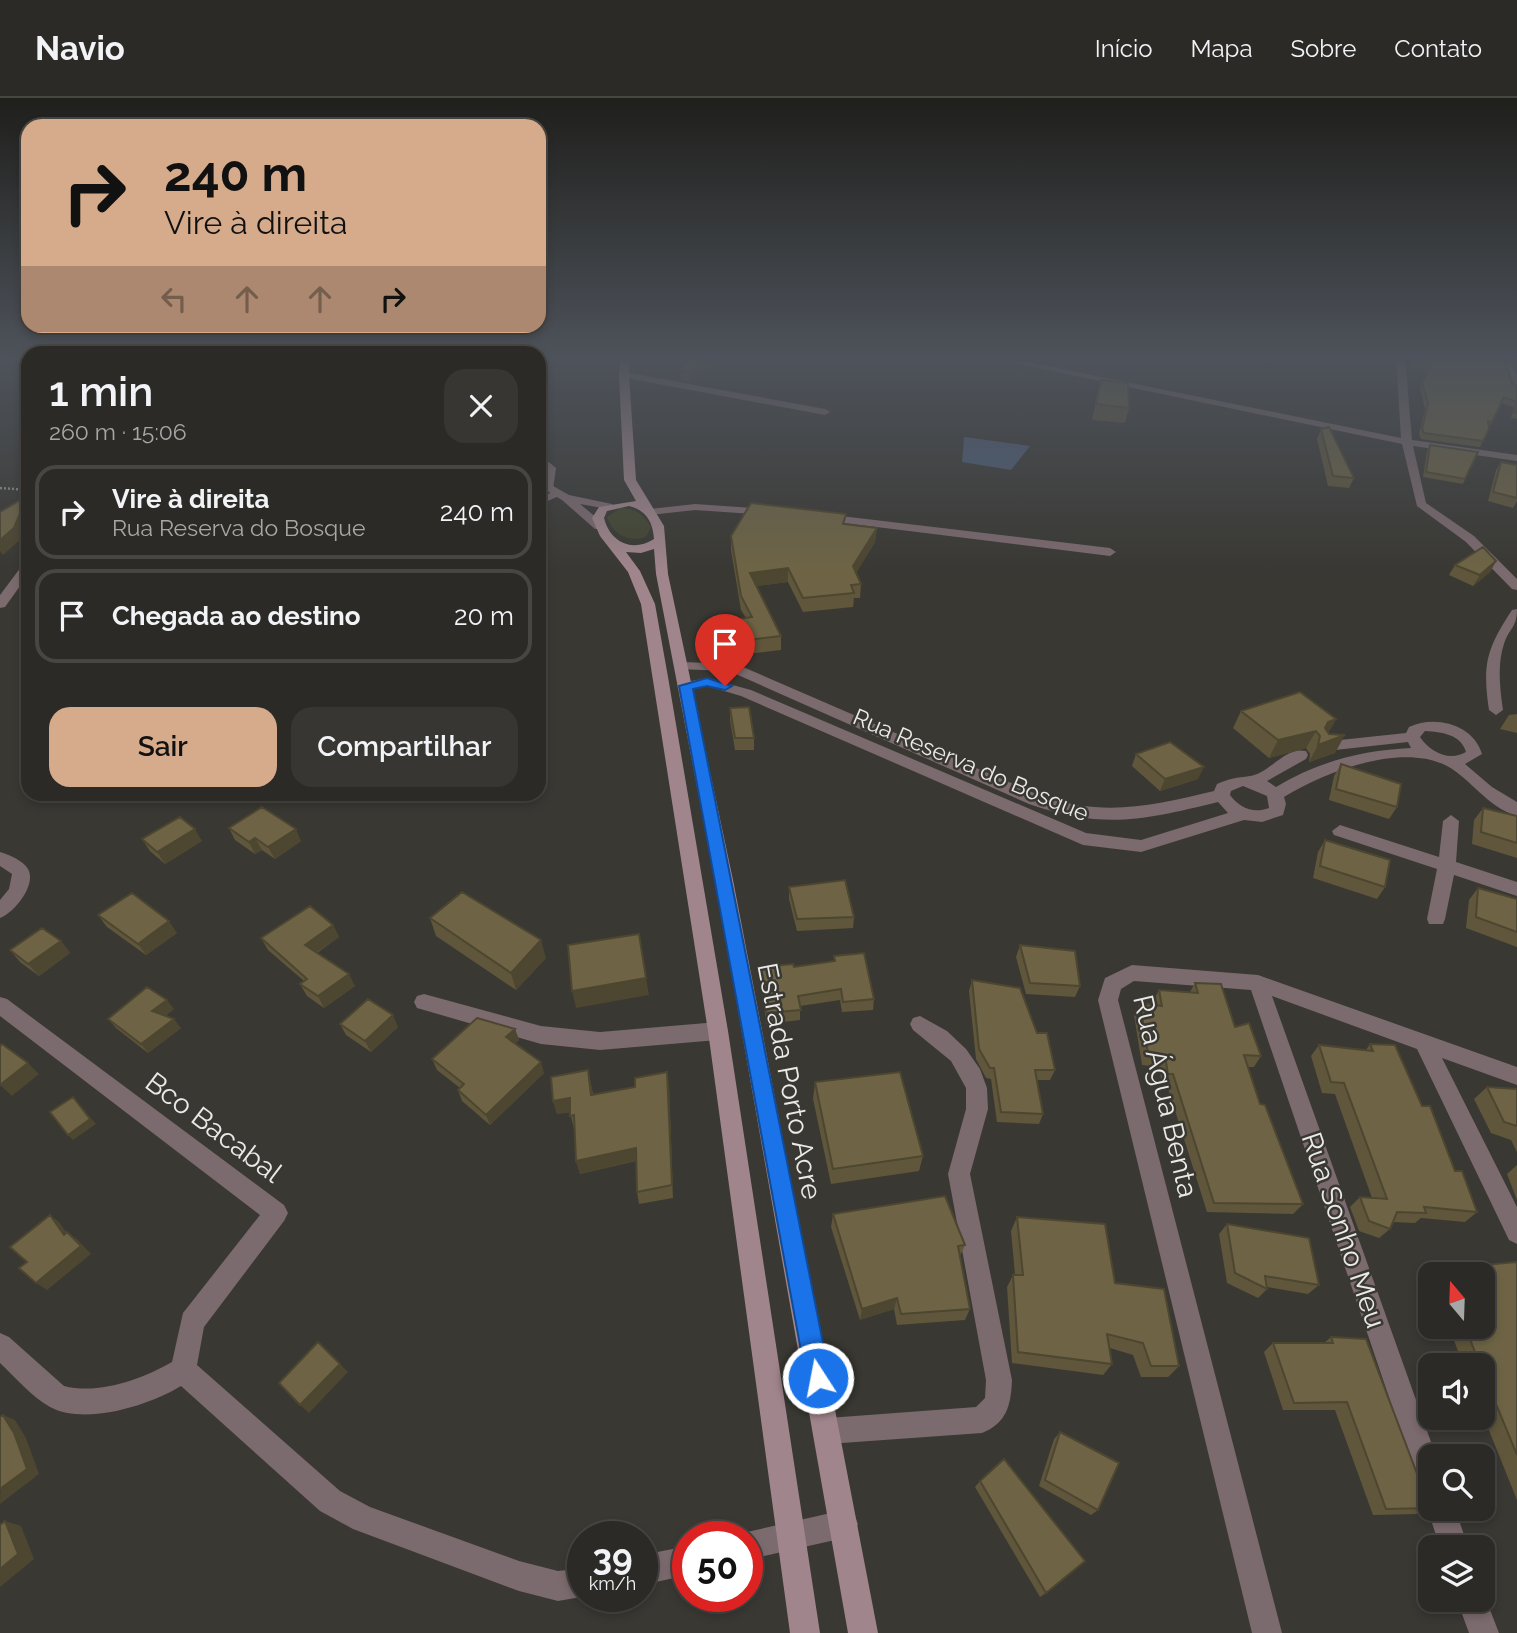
<!DOCTYPE html>
<html lang="pt">
<head>
<meta charset="utf-8">
<style>
  body { margin:0; font-family:Raleway,sans-serif; background:#373632; color:#f1f3f6; height:100vh; display:flex; flex-direction:column; font-size:26px; white-space:nowrap }
  * { box-sizing:border-box; margin:0 }
  p { font-size:23px; color:#a6a7a7 }
  .icon { flex:none; width:38px; height:38px; fill:none; stroke:currentColor; stroke-width:2; stroke-linecap:round; stroke-linejoin:round }
  .map { position:relative; flex:1; overflow:hidden }
  .drawer { position:absolute; left:21px; top:248px; width:525px; height:455px; display:flex; flex-direction:column; background:#2b2a26; border-radius:21px; box-shadow:0 4px 10px #0003,0 0 0 2px #474643 }
  .drawer>* { flex:none }
  .guide { position:absolute; left:21px; top:21px; width:525px; height:214px; border-radius:21px; box-shadow:0 4px 10px #0003,0 0 0 2px #474643; background:#d6ab8b; color:#111; overflow:hidden }
  .needle { width:46px; rotate:341deg }
  .fabs { position:absolute; left:1418px; top:1164px; display:grid; gap:14px }
  .fabs a { display:grid; place-items:center; width:77px; height:77px; border-radius:14px; background:#2b2a26; box-shadow:0 4px 10px #0003,0 0 0 2px #474643; font-size:35px }
  .speed { position:absolute; left:567px; top:1423px; display:flex; gap:14px; font-size:35px; font-weight:700; text-align:center }
  .speed>* { display:grid; place-content:center; width:91px; height:91px; border-radius:50%; background:#2b2a26; box-shadow:0 4px 10px #0003,0 0 0 2px #474643; line-height:1 }
  .speed small { font-size:18px; font-weight:400 }
  .speed .limit { border:10px solid #d22; background:#fff; color:#111 }
  .pin { position:absolute; display:grid; place-items:center; width:60px; height:60px; color:#fff; margin:-72px -30px; border-radius:50% 50% 50% 0; rotate:-45deg; box-shadow:0 0 7px #0007 }
  .pin .icon { rotate:45deg }
  .me { position:absolute; width:77px; margin:-38px; rotate:349deg; stroke-linejoin:round; filter:drop-shadow(0 0 5px #0008) }
  .turn { display:flex; align-items:center; gap:24px; height:147px; padding:0 28px; font-size:32px }
  .turn .icon { width:91px; height:91px; stroke-width:2.5 }
  .turn b { display:block; font-size:49px; line-height:60px }
  .lanes { display:flex; align-items:center; height:66px; padding:0 28px; background:#0003; justify-content:center; gap:35px; direction:ltr }
  .lanes .off { opacity:.35 }
  .round { display:grid; place-items:center; flex:none; width:74px; height:74px; border-radius:21px; background:#373632 }
  .headline { display:flex; align-items:center; justify-content:space-between; height:119px; padding:0 28px }
  h1 { font-size:42px; font-weight:600; line-height:52px }
  .primary-button { display:flex; gap:14px; margin-top:auto; padding:14px 28px }
  .primary-button a { flex:1; height:80px; border-radius:21px; background:#d6ab8b; color:#111; font-size:28px; font-weight:600; line-height:80px; text-align:center }
  .primary-button a+a { background:#373632; color:#f1f3f6 }
  ul { padding:0; list-style:none }
  li { display:flex; align-items:center; gap:21px; height:94px; margin:0 14px 10px; padding:0 14px; border:4px solid #474643; border-radius:21px }
  li div { flex:1 }
  li b { display:block; font-size:26px }
  li em { font-style:normal }
  header { display:flex; align-items:center; gap:42px; box-sizing:border-box; height:98px; padding:0 35px; background:#2b2a26; border-bottom:2px solid #474643 }
  header strong { font-size:33px }
  nav { display:flex; gap:38px; margin-inline-start:auto; font-size:24px }
  .map>svg:first-child { display:block }
</style>
</head>
<body>
<header>
<strong>Navio</strong>
<nav><a>Início</a><a>Mapa</a><a>Sobre</a><a>Contato</a></nav>
</header>
<div class="map">
<svg width="1517" height="1535" viewBox="0 0 1517 1535">
  <rect width="100%" height="100%" fill="#393833"/>
  <path fill="#434631" d="M621,410C636,411 643,416 651,429L646,439C629,445 612,436 607,419Z"/>
  <path fill="#4c5e78" d="M964,339L1030,348L1011,372L962,364Z"/>
  <g fill="none" stroke-linecap="round" stroke-linejoin="round">
    <path stroke="#969591" stroke-width="2.5" stroke-dasharray="2 2" stroke-linecap="butt" d="M0,390L28,392"/>
    <path fill="#7b6a6e" fill-rule="evenodd" d="M539,356L556,370L553,391L546,389L548,371L539,362Z"/>
    <path fill="#7b6a6e" fill-rule="evenodd" d="M985,259H1004L1401,340L1396,259H1405L1412,342L1517,357V363L1413,348L1426,405L1474,438L1517,481V492L1512,491L1466,444L1417,408L1402,346Z
      M1504,262L1512,264L1517,277V292L1512,289Z
      M624,274L825,311L830,314L825,317L621,279V275Z
      M557,392L563,395L561,397L539,407V400Z
      M695,406L768,411L774,414L768,417L695,412L650,417L644,414L650,411Z
      M824,416L1110,450L1116,454L1110,458L820,422V418Z
      M1517,511C1517,530 1509,530 1504,546C1497,566 1500,592 1503,612L1496,617L1489,612C1482,566 1487,550 1512,512Z
      M682,564L736,566L1041,698C1105,719 1151,708 1214,693L1217,686C1231,680 1236,680 1250,678C1269,676 1285,648 1306,653L1308,657L1306,661L1267,683L1276,689C1317,664 1363,652 1411,650L1408,644L1326,653L1321,652L1318,648L1321,644L1406,635L1409,629C1435,617 1473,626 1482,656L1465,666L1492,689L1517,704V718C1487,709 1471,681 1447,668C1401,644 1325,674 1284,699L1286,706L1283,717L1262,724L1244,722L1141,754L1083,747L741,598L707,588L686,592L679,588L681,585L707,580L751,592L1086,735L1141,742L1228,715L1218,704C1144,722 1104,732 1029,706L729,573L677,571V565ZM1425,633C1441,634 1461,636 1466,654C1449,664 1430,654 1420,639ZM1243,688L1267,698L1269,710C1253,716 1240,710 1230,697L1231,693Z
      M1451,717L1459,723L1456,764L1517,784V798L1454,777L1445,821L1443,826H1429L1427,821L1437,771L1334,737L1332,733L1340,727L1439,759L1443,723Z
      M0,754C8,756 24,763 28,771C37,787 14,815 0,820V802L9,791L12,776L0,768Z
      M1132,867L1258,877L1517,969V987L1442,960L1517,1109V1146L1509,1142L1417,951L1272,898L1436,1358H1430V1393L1420,1389L1416,1379L1251,892L1134,883L1121,891L1118,902L1282,1535H1252L1098,902L1105,880Z
      M424,896L541,928L600,934L718,924L725,927L728,933L725,939L718,942L600,952L541,946L417,910L414,904L417,898Z
      M0,899L7,901L284,1107L288,1115L284,1123L204,1229L197,1267L340,1393L370,1409L519,1463L558,1473L583,1470V1498H587L558,1503L519,1493L353,1431L320,1413L181,1288C150,1307 85,1328 50,1309C32,1299 15,1279 0,1265V1235L9,1239L64,1288C99,1297 142,1281 172,1264L183,1215L260,1117L0,918Z
      M920,918L947,933L966,951L980,971L987,990L988,1011L970,1076L1012,1282C1011,1307 1007,1325 982,1335L828,1346L818,1343L815,1333L818,1323L828,1320L976,1309L985,1300L986,1282L948,1076L966,1011V990L951,963L913,932L910,926L913,920Z
      M1430,1403V1410H1455L1468,1449H1440L1427,1410Z
      M844,1412L854,1416L858,1426L854,1436L844,1440L747,1462V1438H737L747,1434Z
      M688,1448V1477L642,1487V1457Z
      M1482,1491L1499,1535H1469L1457,1502H1482Z"/>
    <path fill="#7b6a6e" fill-rule="evenodd" d="M539,380L569,397L612,406L614,408L608,411L580,406L603,425V431H595L562,402L539,388Z
      M28,464V477L5,509L0,510V497L24,465Z"/>
    <path fill="#a0868c" fill-rule="evenodd" d="M621,259H630L629,277L636,382L664,428L668,476L733,782L878,1535H848L715,782L656,476L654,451L641,455L626,454L640,473L655,506L668,579L728,933L820,1535H790L708,933L641,506L628,474L600,438L592,420L599,409L636,403L624,382L619,277ZM629,408C646,412 653,424 654,441C632,455 610,444 604,420L607,413Z"/>
  </g>
  <path fill="#5f563b" d="M689,259H725L689,283L681,282L680,273Z
    M1515,259H1517V275L1513,263Z
    M1415,264L1512,285L1517,288V321L1511,320L1514,309L1501,305L1480,349L1421,341L1419,336L1425,311L1420,290L1429,272L1413,269Z
    M1101,282L1129,310L1125,325L1092,322Z
    M1321,331L1354,380L1349,390L1328,388L1317,341Z
    M28,338V351L23,350L18,342Z
    M1430,347L1478,354L1463,386L1423,379L1427,353Z
    M1501,364L1517,367V403L1513,410L1488,403L1496,372Z
    M845,427L877,430L875,444L856,475L861,486L860,500H854L853,509L803,514L788,484L757,488L781,538V552L739,557L732,536V522L746,520L741,512L731,452V438Z
    M1496,463L1490,474L1473,488L1449,477L1455,467Z
    M730,610L754,640V652H735L730,622Z
    M1241,613L1336,621L1328,635L1335,655L1309,664L1310,656L1306,650L1269,660L1233,630Z
    M1517,616V635L1500,631L1509,617Z
    M1136,656L1198,681L1160,693L1132,668Z
    M1341,666L1397,709L1389,721L1329,702L1334,678Z
    M1483,710L1517,718V760L1472,746L1474,722Z
    M229,730L301,743L275,761L262,752L255,756L235,742Z
    M142,741L202,743L165,766L150,753Z
    M1325,742L1385,789L1377,801L1313,780L1318,754Z
    M789,789L854,819L853,830L797,833L789,801Z
    M1478,790L1517,801V849L1466,830L1469,802Z
    M98,817L177,835L146,857L107,829Z
    M430,820L546,860L516,892L436,838Z
    M333,827L339,839L317,855L355,888L324,910L307,898L300,886L304,883L268,852L261,840Z
    M61,843L70,855L39,878L20,864L10,852Z
    M1020,847L1080,888L1075,899L1026,896L1016,859Z
    M834,858L874,901L873,912L842,914L840,902L800,908V922L766,926L761,880V869H794L834,864Z
    M972,882L1037,935L1055,972L1050,982H1037L1043,1016L1039,1026L997,1024L991,981L986,980L976,961L969,893Z
    M1195,885L1261,958L1254,969H1248L1260,1006L1303,1106L1293,1116L1207,1114L1167,987H1162L1159,969L1142,967L1134,917L1140,905L1154,907L1153,904L1159,892L1190,894Z
    M174,911L165,918L181,930L148,955L116,930L108,921Z
    M340,926L398,929L371,954L346,937Z
    M515,931L519,942L515,945L544,975L490,1027L462,1003L458,992L460,990L437,972L432,961Z
    M1370,946L1422,1008L1477,1114L1465,1124L1421,1120L1415,1125L1393,1124L1390,1131L1379,1140L1359,1133L1350,1109L1360,1099L1372,1100L1335,996L1322,995L1311,958L1319,947L1366,952Z
    M588,972L593,996L669,987L673,1100L639,1106L637,1094L636,1063L580,1076L576,1063L575,1030L574,1031L570,1014L557,1016L553,1003Z
    M815,984L923,1058L919,1073L831,1086L813,1001Z
    M1487,989L1517,991V1054L1511,1042L1491,1035L1474,1001Z
    M1517,1067V1102L1507,1076Z
    M833,1116L965,1147L960,1158L970,1211L965,1222L897,1227L894,1211L860,1222L831,1129Z
    M1017,1119L1115,1185L1179,1268L1168,1279H1141L1133,1257L1110,1250L1112,1266L1103,1277L1012,1265L1007,1189L1013,1177H1015L1011,1133Z
    M1227,1126L1319,1187L1308,1196L1267,1189V1191L1258,1200L1227,1185L1219,1136Z
    M1517,1166V1402L1482,1315V1267H1463L1451,1234H1445L1443,1228H1482V1176H1432L1436,1173L1474,1174L1484,1167Z
    M1430,1177V1196L1424,1182Z
    M1331,1239L1430,1410L1416,1416L1373,1417L1335,1312H1283L1264,1254L1273,1245H1324Z
    M1060,1334L1098,1412L1091,1417L1039,1388L1054,1341Z
    M980,1383L1046,1495L1040,1499L975,1389Z"/>
  <path fill="#4d4630" d="M712,259H725L689,283V274Z
    M27,398L28,423L21,441L3,457L0,453V442Z
    M877,430L875,444L852,482L853,468Z
    M1496,463L1490,474L1473,488L1480,477Z
    M788,470V484L751,489L750,475Z
    M1336,621L1326,639L1319,641L1328,624Z
    M1316,633L1306,650L1269,660L1278,642Z
    M1345,637L1335,655L1309,664L1318,647Z
    M1204,669L1198,681L1160,693L1165,681Z
    M195,731L202,743L165,766L157,754Z
    M296,731L301,743L275,761L268,749Z
    M255,740L262,752L255,756L249,744Z
    M169,823L177,835L146,857L138,846Z
    M333,827L339,839L311,858L305,847Z
    M541,842L546,860L516,892L511,875Z
    M61,843L70,855L39,878L28,866Z
    M349,876L355,888L324,910L318,898Z
    M646,880L649,897L576,910L572,893Z
    M167,902L174,911L159,922L152,913Z
    M393,917L398,929L371,954L365,943Z
    M174,921L181,930L148,955L141,946Z
    M515,931L519,942L510,950L506,939Z
    M541,964L544,975L490,1027L486,1017Z
    M28,965L39,976L12,998L0,987Z
    M588,972L591,986L594,1010L591,997Z
    M667,974L669,987L673,1100L672,1087Z
    M73,999L96,1026L73,1042L68,1037Z
    M570,1000L573,1013L557,1016L553,1003Z
    M636,1050L638,1062L580,1076L576,1063Z
    M50,1117L59,1124L73,1144L64,1137Z
    M67,1134L77,1141L91,1156L47,1192L36,1185Z
    M897,1200L894,1211L860,1222L862,1211Z
    M340,1266L348,1274L309,1315L300,1307Z
    M3,1317L15,1322L26,1340L39,1376L0,1406Z
    M5,1423L21,1428L34,1461L0,1489V1471Z"/>
  <path fill="#6e6445" stroke="#4d4630" stroke-width="2" d="M689,259H712L689,274L680,273Z
    M1418,259H1504L1512,285L1517,288V315L1514,314L1517,304L1504,299L1492,324L1488,323L1489,331L1483,343L1424,335L1422,331L1428,305L1422,285L1431,267L1415,264Z
    M1101,282L1128,285L1129,310L1096,306Z
    M1329,329L1354,380L1333,378L1321,331Z
    M28,338V343L18,342Z
    M1430,347L1478,354L1465,381L1426,374Z
    M1501,364L1517,367V400L1493,394Z
    M27,398L14,430L0,442V414Z
    M751,405L846,416L843,426L877,430L853,468L861,486L851,487L854,495L803,500L788,470L750,475L781,538L739,543L732,522L752,519L741,498L731,438Z
    M1483,449L1496,463L1480,477L1455,467Z
    M1300,594L1336,621L1328,624L1325,630L1329,636L1345,637L1318,647L1320,638L1316,633L1278,642L1241,613Z
    M749,609L754,640H735L730,610Z
    M1170,644L1204,669L1165,681L1136,656Z
    M1341,666L1401,686L1397,709L1336,691Z
    M262,709L296,731L268,749L255,740L249,744L229,730Z
    M1483,710L1517,718V745L1481,734Z
    M180,719L195,731L157,754L142,741Z
    M1325,742L1390,762L1385,789L1320,768Z
    M845,782L854,819L797,821L789,789Z
    M1478,790L1517,801V834L1476,819Z
    M462,794L541,842L511,875L430,820Z
    M132,795L169,823L138,846L98,817Z
    M310,808L333,827L305,847L349,876L318,898L300,886L307,881L261,840Z
    M42,830L61,843L28,866L10,852Z
    M639,836L646,880L572,893L568,847Z
    M1020,847L1075,853L1080,888L1030,885Z
    M864,855L874,901L843,904L841,891L798,898L801,912L766,915L761,869L793,866L794,869L835,863L834,858Z
    M972,882L1020,890L1037,935H1047L1055,972H1035L1043,1016L1001,1014L994,970H990L979,951Z
    M1195,885L1221,886L1235,929L1249,925L1261,958L1244,957L1260,1006L1265,1007L1303,1106L1214,1105L1173,976H1168L1165,958L1148,956L1140,905L1162,908L1159,892L1198,895Z
    M147,889L167,902L152,913L174,921L141,946L108,921Z
    M368,901L393,917L365,943L340,926Z
    M477,920L515,931L506,939L541,964L486,1017L458,992L464,986L432,961Z
    M2,946L28,965L0,987V948Z
    M1370,946L1395,947L1422,1008H1430L1455,1073H1462L1477,1114L1424,1109L1426,1115L1397,1114L1390,1131L1369,1123L1360,1099L1387,1101L1344,985L1331,984L1319,947L1373,953Z
    M588,972L591,997L635,989V980L667,974L672,1087L637,1094L636,1050L576,1063L574,1017L570,1018V1000L553,1003L551,979Z
    M900,974L923,1058L833,1071L815,984Z
    M1487,989L1517,991V1028L1504,1024Z
    M73,999L90,1021L68,1037L50,1014Z
    M945,1098L965,1147L958,1148L970,1211L901,1216L897,1200L862,1211L833,1116Z
    M50,1117L64,1137L67,1134L81,1148L36,1185L19,1170L27,1164L10,1149Z
    M1017,1119L1105,1126L1115,1185L1164,1191L1179,1268H1151L1143,1245L1107,1236L1112,1266L1018,1254L1013,1177H1023Z
    M1227,1126L1309,1140L1319,1187L1265,1178L1267,1191L1235,1175Z
    M1516,1164L1517,1166V1357L1482,1272V1267H1480L1465,1228H1482V1176H1437L1436,1173L1488,1175L1484,1167Z
    M1331,1239L1366,1241L1430,1410L1386,1411L1347,1304L1294,1305L1273,1245H1333Z
    M318,1244L340,1266L300,1307L279,1285Z
    M3,1317L14,1335L27,1371L0,1391V1319Z
    M1060,1334L1119,1365L1098,1412L1045,1382Z
    M1004,1361L1085,1463L1046,1495L980,1383Z
    M5,1423L18,1456L0,1471V1427Z"/>
  <linearGradient id="sky" x2="0" y2="1"><stop stop-color="#1f1f1c"/><stop offset="0.55" stop-color="#4e535b"/><stop offset="1" stop-color="#4e535b" stop-opacity="0"/></linearGradient>
  <rect width="1517" height="474" fill="url(#sky)"/>
  <path fill="#1a73e8" stroke="#114b97" stroke-width="2" d="M707,580L732,588L725,592L707,588L693,591L830,1280L826,1289L818,1292L810,1289L806,1280L679,588Z"/>
  <g text-anchor="middle" stroke-width="5" stroke-linejoin="round" paint-order="stroke">
    <g font-size="23" fill="#ebeae7" stroke="#393833">
      <text transform="translate(971 667) rotate(23)" y="8">Rua Reserva do Bosque</text>
    </g>
    <g font-size="28" fill="#ebeae7" stroke="#393833">
      <text transform="translate(790 983) rotate(79)" y="10">Estrada Porto Acre</text>
      <text transform="translate(1166 998) rotate(77)" y="10">Rua Água Benta</text>
      <text transform="translate(214 1029) rotate(37)" y="10">Bco Bacabal</text>
      <text transform="translate(1344 1132) rotate(71)" y="10">Rua Sonho Meu</text>
    </g>
  </g>
</svg>
<div class="fabs">
<a><svg class="needle" viewBox="-14 -14 28 28"><path d="M0-13l5 13h-10z" fill="#e53935"/><path d="M0 13l5-13h-10z" fill="#a6a7a7"/></svg></a>
<a><svg class="icon" aria-label="sound" viewBox="0 0 24 24"><path d="M4 9h4l5-4v14l-5-4H4zM17 9q2 3 0 6"/></svg></a>
<a><svg class="icon" aria-label="search" viewBox="0 0 24 24"><circle cx="10" cy="10" r="6"/><path d="M15 15l6 6"/></svg></a>
<a><svg class="icon" aria-label="layers" viewBox="0 0 24 24"><path d="M12 4l9 5-9 5-9-5zM3 14l9 5 9-5"/></svg></a>
</div>
<div class="speed"><div>39<small>km/h</small></div><div class="limit">50</div></div>
<div class="pin" style="left:725px;top:588px;background:#d93025"><svg class="icon" aria-label="arrive" viewBox="0 0 24 24"><path d="M6 21V4h12l-3 4 3 4H6"/></svg></div>
<svg class="me" style="left:818px;top:1280px" viewBox="-20 -20 40 40"><circle r="17" fill="#1a73e8" stroke="#fff" stroke-width="3"/><path d="M0-11L8 9 0 5-8 9z" fill="#fff"/></svg>
<div class="guide">
<div class="turn"><svg class="icon" aria-label="right" viewBox="0 0 24 24"><path d="M7 20v-9h11M14 6l5 5-5 5"/></svg><div><b>240 m</b>Vire à direita</div></div>
<div class="lanes"><svg class="icon off" aria-label="left" viewBox="0 0 24 24"><path d="M17 20v-9H6M10 6l-5 5 5 5"/></svg><svg class="icon off" aria-label="ahead" viewBox="0 0 24 24"><path d="M12 20V5M6 11l6-6 6 6"/></svg><svg class="icon off" aria-label="ahead" viewBox="0 0 24 24"><path d="M12 20V5M6 11l6-6 6 6"/></svg><svg class="icon" aria-label="right" viewBox="0 0 24 24"><path d="M7 20v-9h11M14 6l5 5-5 5"/></svg></div>
</div>
<section class="drawer">
<div class="headline"><div><h1>1 min</h1><p>260 m · 15:06</p></div><a class="round"><svg class="icon" aria-label="close" viewBox="0 0 24 24"><path d="M6 6l12 12M18 6L6 18"/></svg></a></div>
<ul>
<li><svg class="icon" aria-label="right" viewBox="0 0 24 24"><path d="M7 20v-9h11M14 6l5 5-5 5"/></svg><div><b>Vire à direita</b><p>Rua Reserva do Bosque</p></div><em>240 m</em></li>
<li><svg class="icon" aria-label="arrive" viewBox="0 0 24 24"><path d="M6 21V4h12l-3 4 3 4H6"/></svg><div><b>Chegada ao destino</b></div><em>20 m</em></li>
</ul>
<div class="primary-button"><a>Sair</a><a>Compartilhar</a></div>
</section>
</div>
</body>
</html>
